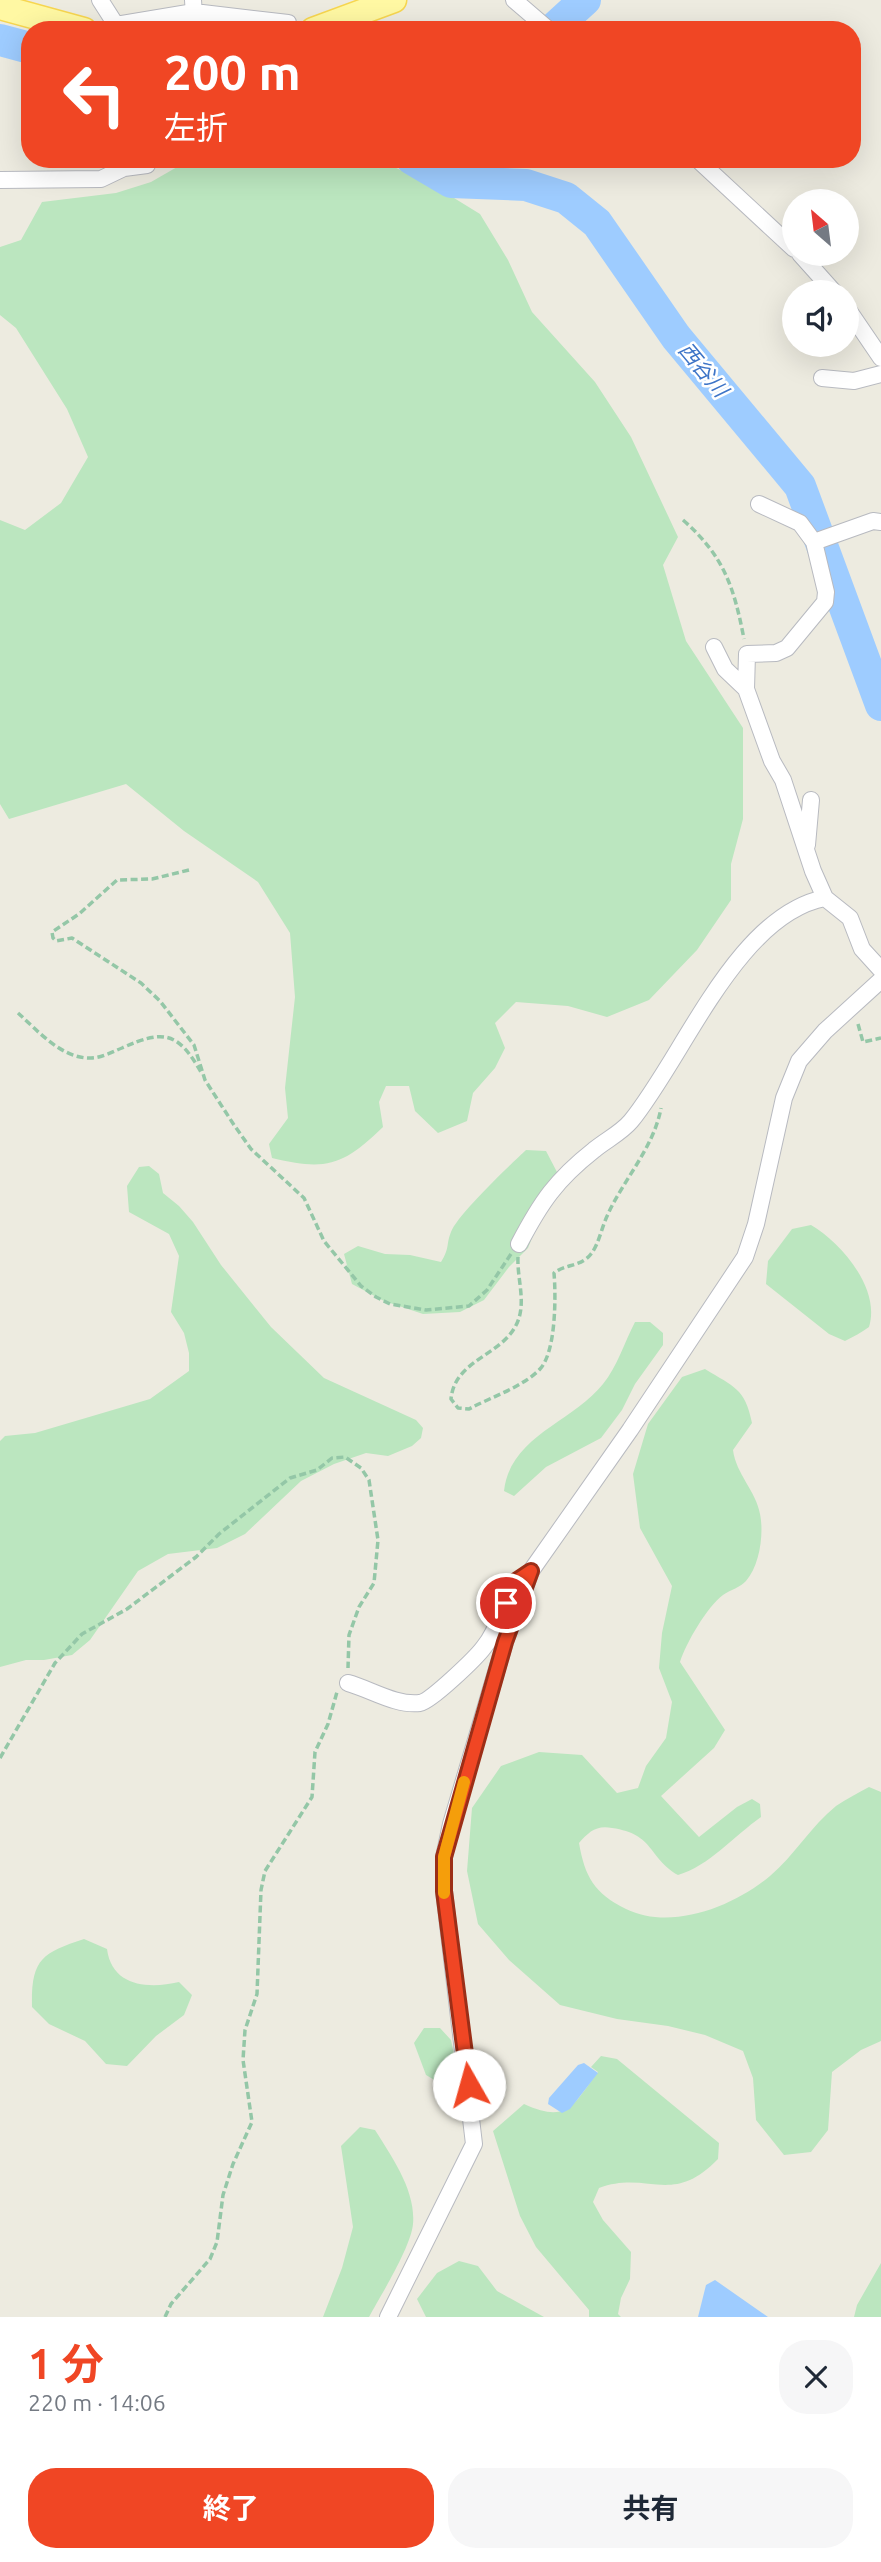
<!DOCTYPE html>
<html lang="ja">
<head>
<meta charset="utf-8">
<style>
  body { margin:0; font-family:Ubuntu,"Noto Sans JP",sans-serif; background:#f6f6f7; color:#1f2937; height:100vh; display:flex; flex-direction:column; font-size:26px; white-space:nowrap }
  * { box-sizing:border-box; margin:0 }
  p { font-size:23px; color:#747a83 }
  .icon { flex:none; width:38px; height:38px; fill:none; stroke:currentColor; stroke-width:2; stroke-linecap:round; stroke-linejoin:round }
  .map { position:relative; height:2317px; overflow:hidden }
  .drawer { display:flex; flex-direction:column; background:#fff; flex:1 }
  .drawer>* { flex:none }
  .guide { position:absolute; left:21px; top:21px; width:840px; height:147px; border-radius:28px; box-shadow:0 7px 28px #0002; background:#f04624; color:#fff; overflow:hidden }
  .needle { width:46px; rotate:332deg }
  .tools { position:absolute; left:782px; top:189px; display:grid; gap:14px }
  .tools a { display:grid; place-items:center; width:77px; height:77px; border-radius:50%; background:#fff; box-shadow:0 7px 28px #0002; font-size:35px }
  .pin { position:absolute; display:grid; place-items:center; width:60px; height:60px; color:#fff; margin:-30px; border:4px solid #fff; border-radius:50%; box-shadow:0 2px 7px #0007 }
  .me { position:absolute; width:77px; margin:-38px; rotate:353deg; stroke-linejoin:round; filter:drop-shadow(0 0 5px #0008) }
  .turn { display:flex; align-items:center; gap:24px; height:147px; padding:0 28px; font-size:32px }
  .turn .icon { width:91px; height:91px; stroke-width:2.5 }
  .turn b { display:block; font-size:49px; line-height:60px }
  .round { display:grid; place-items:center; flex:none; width:74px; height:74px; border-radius:28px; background:#f6f6f7 }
  .head { display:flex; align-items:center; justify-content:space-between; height:119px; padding:0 28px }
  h1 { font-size:42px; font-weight:700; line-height:52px; color:#f04624 }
  .action { display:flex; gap:14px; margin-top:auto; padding:14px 28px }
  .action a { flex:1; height:80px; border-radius:28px; background:#f04624; color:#fff; font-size:28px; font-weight:700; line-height:80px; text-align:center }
  .action a+a { background:#f6f6f7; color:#1f2937 }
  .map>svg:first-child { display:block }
</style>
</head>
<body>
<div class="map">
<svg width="881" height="2317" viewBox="0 0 881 2317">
  <rect width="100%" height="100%" fill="#edebe0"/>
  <path fill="#bbe6bf" d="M191,159H378L441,190L480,214L508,260L532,312L595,382L631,437L678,537L663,565L686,641L743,728V819L731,864V900L697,950L649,1000L607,1017L568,1006L516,1002L495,1023L505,1048L495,1068L473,1093L467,1121L438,1133L415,1111L409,1086H386L379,1102L383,1127C343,1166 326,1171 272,1158L269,1144L288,1118L285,1088L295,997L290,933L258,882L184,831L126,784L9,819L0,804V520L25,530L61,503L88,457L67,409L16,328L0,315V247L21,240L42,202L116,193L151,182Z
    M526,1150L546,1151L558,1174L528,1248L509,1267L484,1300L460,1312L423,1314L384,1301L352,1284L344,1254L358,1246L385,1254L410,1255L441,1262C450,1248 446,1244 451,1232C457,1215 511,1164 526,1150Z
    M149,1166L159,1174L163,1193L179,1206L193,1222L221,1265L271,1327L324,1378L416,1420L423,1428L421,1438L412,1446L388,1456L366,1453L334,1464L301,1481L245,1534L217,1548L168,1554L138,1571L90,1640L72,1655L44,1660H26L0,1667V1441L5,1436L35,1433L150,1399L189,1371V1353L184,1333L171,1312L179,1256L169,1234L129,1212L127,1186L139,1167Z
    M811,1225C840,1242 881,1288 869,1327C862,1332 853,1337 845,1341L829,1334L766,1284L768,1261L792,1229Z
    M635,1322H650L663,1333V1345L635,1384L622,1410L601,1438L546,1467L514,1496L504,1491C510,1436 573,1422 603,1384C617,1367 625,1341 635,1322Z
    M705,1369C734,1387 745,1388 752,1423L733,1450C736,1474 756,1491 760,1514C764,1533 760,1565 746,1581C741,1587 730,1590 723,1595C707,1607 686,1643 680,1662L725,1730L714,1748L661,1796L699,1837L737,1807L752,1799L760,1804L761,1817C734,1836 709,1866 678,1875C648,1858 655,1834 612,1828C596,1825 589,1832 579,1843C585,1877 594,1893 626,1909C671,1931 733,1907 770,1876C794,1856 811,1826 836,1806C846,1799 858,1793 869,1787L881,1792V2041L861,2050L832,2072L828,2130L811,2152L784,2155L756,2120L753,2078L743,2051L705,2035L668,2026L617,2019L560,2005L509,1960L478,1924L467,1871L472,1808L501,1766L539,1752L582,1755L617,1793L638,1788L646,1766L666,1738L672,1702L659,1668L662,1633L672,1586L640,1528L633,1474L648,1424L682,1377Z
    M84,1939L107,1949C112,1987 149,1989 179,1982L192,1995L184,2015L156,2036L127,2066L106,2064L85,2041L49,2024L32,2007C31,1960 41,1953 84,1939Z
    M424,2028H440L451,2040L460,2083L448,2088L426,2075L414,2043Z
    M601,2056L617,2059L719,2143L718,2159C672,2207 648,2170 599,2188L593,2202L603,2220L631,2252L630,2279L621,2298L618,2314L621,2317H589V2310L536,2247L520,2216L493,2131L524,2104C568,2124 573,2105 598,2072L591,2067Z
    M360,2127L375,2130C392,2157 416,2191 413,2224C411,2247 381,2295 369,2317H323L342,2268L353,2227L341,2146Z
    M459,2261L478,2266L497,2291L544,2317H426L417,2299L437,2273Z
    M881,2263V2317H854L857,2305Z"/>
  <path fill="#9eccff" d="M584,2063L598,2073L570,2109L562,2113L548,2104L549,2098L578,2065Z
    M715,2280L768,2317H698L706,2285Z"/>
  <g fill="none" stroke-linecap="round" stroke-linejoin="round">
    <path stroke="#9eccff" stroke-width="32" d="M552,30L585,0
      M0,40L30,48
      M412,159L451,182L526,185L566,198L597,223L676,337L800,486L881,705"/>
    <g stroke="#b8bac0" stroke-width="18">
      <path id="minor" d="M100,0L116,25L115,30
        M193,0L195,30
        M514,0L549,30
        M116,25L194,12L288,23L289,30
        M697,159L794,249
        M0,180L101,179L124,168L147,165V159
        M800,254L834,292
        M847,308L881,358
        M822,378L854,381L881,374
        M759,504L800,523L814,542
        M881,522L873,521L814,542L826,592L825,602L787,648L776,653L747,654L746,689L772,761L783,780L813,871L825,898L850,918L862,949L881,970
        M714,647L725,669L746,689
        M807,845L811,800
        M519,1244C541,1202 556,1180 594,1150C606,1140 621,1133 631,1121C684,1056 737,915 825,898
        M348,1683C370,1689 396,1706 420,1703C431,1701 476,1658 484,1647C505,1622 501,1591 531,1571
        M388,2317L474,2144L444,1891V1857L451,1824L505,1642L531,1571L630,1430L745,1257L756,1224L784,1098L799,1061L825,1031L881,980"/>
    </g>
    <g stroke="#f7d650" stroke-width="27">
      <path id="primary" d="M0,7L84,30
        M313,30L394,0"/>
    </g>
    <path stroke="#94c7a7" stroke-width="3.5" stroke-dasharray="7 3.5" stroke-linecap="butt" d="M683,520C724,556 734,587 744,639
      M189,870L152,879L117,880L79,914L52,932L53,938L56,941L72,938L141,983L160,1001L194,1045L205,1080L234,1125L251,1149L304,1198L324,1241L361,1286L376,1297L390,1304L426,1310L469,1306L487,1290L511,1254
      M18,1013C38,1031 62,1059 91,1058C101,1058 112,1052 122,1048C164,1029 178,1032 201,1072
      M858,1024L863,1042L881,1038
      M518,1257C517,1277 525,1298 519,1318C507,1356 455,1357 451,1399L458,1408L469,1409C491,1397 523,1387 540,1369C556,1352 556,1296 554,1273C565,1264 581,1267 591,1254C599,1244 602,1226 608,1214C624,1179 654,1147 661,1108
      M0,1758L55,1663L82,1634L127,1609L196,1557L219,1534L290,1478L317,1470L332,1458L345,1457L361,1468L369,1480L378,1540L374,1583L359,1607L349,1635L348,1668
      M165,2317L171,2304L210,2259L217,2242L223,2195L233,2164L252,2122L243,2060L245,2030L257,1994L261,1890L265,1871L312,1797L315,1752L328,1724L337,1692"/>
    <use href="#minor" stroke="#fff" stroke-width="16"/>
    <use href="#primary" stroke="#fff8a3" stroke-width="24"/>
  </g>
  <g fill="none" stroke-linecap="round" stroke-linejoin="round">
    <g stroke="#9c2e17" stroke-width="18">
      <path id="route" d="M469,2085L444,1891V1857L505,1642L531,1571L516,1581L506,1603"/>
    </g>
    <use href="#route" stroke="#f04624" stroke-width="12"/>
    <path stroke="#f59e0b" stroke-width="12" d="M444,1893V1857L464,1782"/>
  </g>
  <g text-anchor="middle" stroke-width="5" stroke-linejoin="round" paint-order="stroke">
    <g font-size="21" font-style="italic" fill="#3d74c7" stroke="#fff">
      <text transform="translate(703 370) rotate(50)" y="7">西谷川</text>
    </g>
  </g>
</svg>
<div class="tools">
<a><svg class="needle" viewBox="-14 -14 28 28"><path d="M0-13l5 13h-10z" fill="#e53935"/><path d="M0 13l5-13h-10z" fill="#747a83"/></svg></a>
<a><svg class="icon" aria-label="sound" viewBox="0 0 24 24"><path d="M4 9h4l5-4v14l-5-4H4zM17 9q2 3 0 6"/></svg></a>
</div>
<div class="pin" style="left:506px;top:1603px;background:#d93025"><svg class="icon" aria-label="arrive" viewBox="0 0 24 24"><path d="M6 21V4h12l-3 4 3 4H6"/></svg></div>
<svg class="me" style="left:469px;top:2085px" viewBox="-20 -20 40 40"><circle r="19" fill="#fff"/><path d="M0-13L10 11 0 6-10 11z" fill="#f04624"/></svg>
<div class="guide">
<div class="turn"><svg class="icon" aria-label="left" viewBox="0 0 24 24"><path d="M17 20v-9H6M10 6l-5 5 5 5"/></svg><div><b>200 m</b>左折</div></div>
</div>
</div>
<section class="drawer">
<div class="head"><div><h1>1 分</h1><p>220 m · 14:06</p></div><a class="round"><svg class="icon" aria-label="close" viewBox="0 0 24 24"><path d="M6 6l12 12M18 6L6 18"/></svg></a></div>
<div class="action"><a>終了</a><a>共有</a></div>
</section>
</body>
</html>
